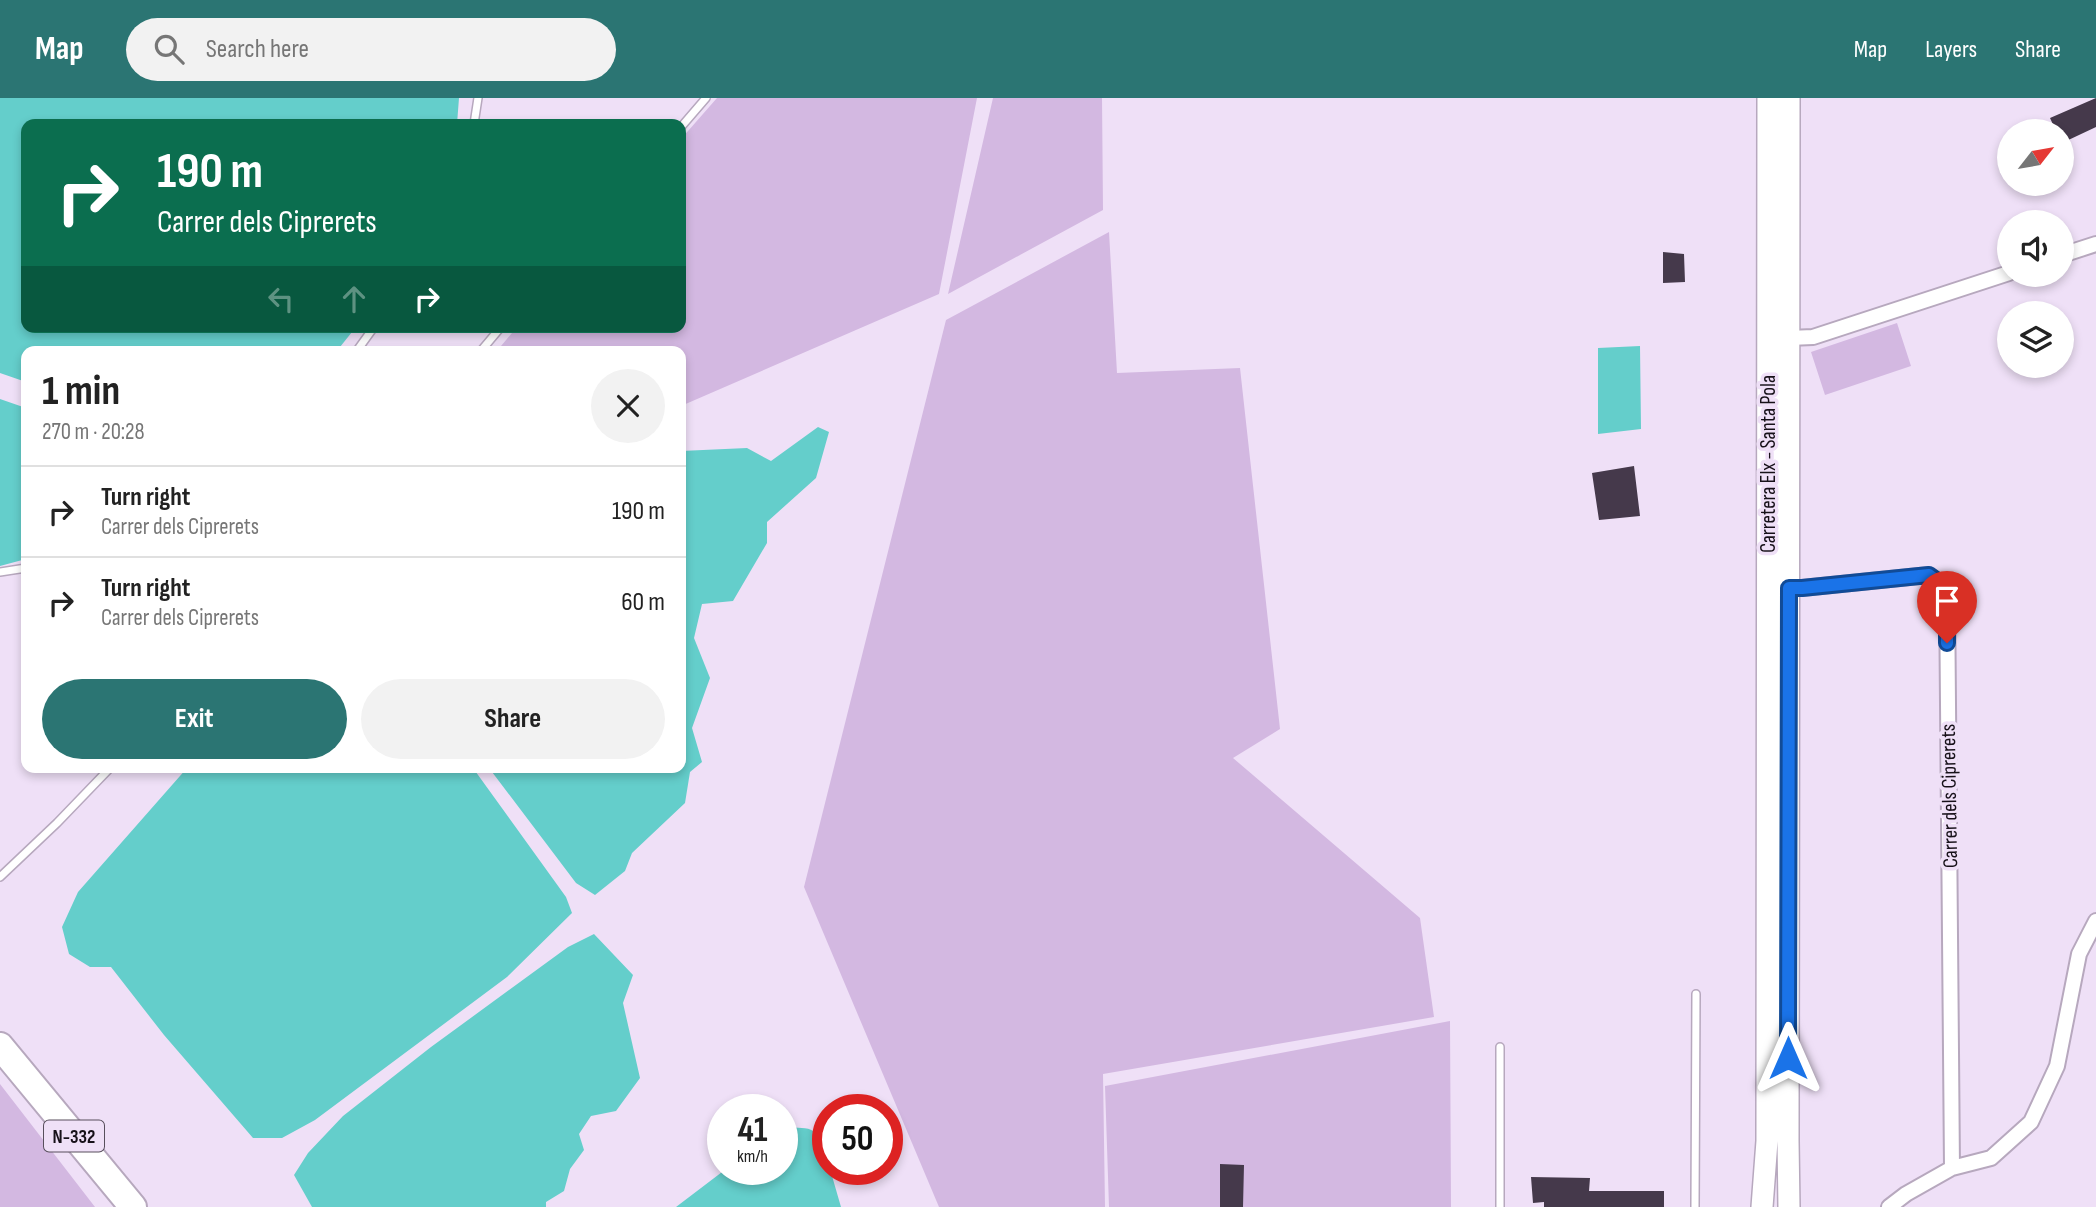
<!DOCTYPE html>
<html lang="en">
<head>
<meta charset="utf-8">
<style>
  body { margin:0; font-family:"Sofia Sans Condensed",sans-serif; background:#f2f2f2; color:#222; height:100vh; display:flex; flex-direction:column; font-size:26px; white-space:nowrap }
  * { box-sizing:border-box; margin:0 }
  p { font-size:23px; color:#767676 }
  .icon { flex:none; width:38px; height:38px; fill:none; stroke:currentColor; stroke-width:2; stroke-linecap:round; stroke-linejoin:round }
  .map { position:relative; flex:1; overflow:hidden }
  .sheet { position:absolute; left:21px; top:248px; width:665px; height:427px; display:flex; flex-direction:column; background:#fff; border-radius:14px; box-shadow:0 4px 10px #0003 }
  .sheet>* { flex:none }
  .banner { position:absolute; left:21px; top:21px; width:665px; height:214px; border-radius:14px; box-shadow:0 4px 10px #0003; background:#0b6e4f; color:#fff; overflow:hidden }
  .needle { width:46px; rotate:59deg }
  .buttons { position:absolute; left:1997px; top:21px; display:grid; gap:14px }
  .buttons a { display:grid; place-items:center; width:77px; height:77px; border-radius:50%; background:#fff; box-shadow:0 4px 10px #0003; font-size:35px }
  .speed { position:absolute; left:707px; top:996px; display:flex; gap:14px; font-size:35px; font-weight:700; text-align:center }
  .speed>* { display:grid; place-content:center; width:91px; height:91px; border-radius:50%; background:#fff; box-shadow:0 4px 10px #0003; line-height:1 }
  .speed small { font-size:18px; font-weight:400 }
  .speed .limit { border:10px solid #d22; background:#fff; color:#111 }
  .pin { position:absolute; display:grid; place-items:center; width:60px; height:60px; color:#fff; margin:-72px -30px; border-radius:50% 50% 50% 0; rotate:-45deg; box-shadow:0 0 7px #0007 }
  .pin .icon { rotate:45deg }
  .me { position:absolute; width:77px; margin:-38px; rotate:0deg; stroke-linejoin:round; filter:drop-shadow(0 0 5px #0008) }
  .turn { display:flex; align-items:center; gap:24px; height:147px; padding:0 21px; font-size:32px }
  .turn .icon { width:91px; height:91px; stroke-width:2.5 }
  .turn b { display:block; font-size:49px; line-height:60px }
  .lanes { display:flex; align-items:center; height:66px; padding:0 21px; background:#0003; justify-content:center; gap:35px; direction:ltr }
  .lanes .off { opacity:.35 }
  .round { display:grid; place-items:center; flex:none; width:74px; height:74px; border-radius:37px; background:#f2f2f2 }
  .overview { display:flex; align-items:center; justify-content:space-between; height:119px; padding:0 21px }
  h1 { font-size:42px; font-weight:700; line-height:52px }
  .primary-button { display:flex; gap:14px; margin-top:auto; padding:14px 21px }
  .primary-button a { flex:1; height:80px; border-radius:42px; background:#2b7573; color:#fff; font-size:28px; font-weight:700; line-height:80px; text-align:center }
  .primary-button a+a { background:#f2f2f2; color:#222 }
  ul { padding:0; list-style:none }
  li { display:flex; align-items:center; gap:21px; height:91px; padding:0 21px; border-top:2px solid #e0e0e0 }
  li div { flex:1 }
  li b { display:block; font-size:26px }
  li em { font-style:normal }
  header { display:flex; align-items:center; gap:42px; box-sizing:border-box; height:98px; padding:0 35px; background:#2b7573; color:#fff }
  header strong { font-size:33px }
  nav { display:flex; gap:38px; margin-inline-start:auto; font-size:24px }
  .search { width:490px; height:63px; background:#f2f2f2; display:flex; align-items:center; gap:18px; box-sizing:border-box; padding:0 24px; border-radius:38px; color:#767676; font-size:26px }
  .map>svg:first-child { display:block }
</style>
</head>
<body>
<header>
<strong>Map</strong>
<div class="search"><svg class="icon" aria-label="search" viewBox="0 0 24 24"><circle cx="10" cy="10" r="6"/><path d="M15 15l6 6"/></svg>Search here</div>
<nav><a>Map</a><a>Layers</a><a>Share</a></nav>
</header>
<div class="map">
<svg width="2096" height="1109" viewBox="0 0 2096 1109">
  <rect width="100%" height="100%" fill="#efe0f7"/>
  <path fill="#d3b8e1" d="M717,0H977L939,196L681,308V254H496L517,229H681V41Z
    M993,0H1102L1103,112L948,196Z
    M1109,134L1117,275L1240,270L1280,631L1233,660L1420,820L1434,919L1103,976L1105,1109H939L804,789L946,222Z
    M1897,225L1911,268L1825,297L1811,254Z
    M1450,923L1451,1109H1109L1105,988Z
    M0,986L95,1109H0Z"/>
  <path fill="#64cecb" d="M0,0H459L457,26H26V229H356L336,254H26V284L0,275Z
    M1640,248L1641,331L1598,336V250Z
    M0,301L26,310V461L0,468Z
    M818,329L829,334L816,380L767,424V445L733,503L702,506L694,540L710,580L692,630L702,664L690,674L685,705L632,755L625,773L595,797L576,785L489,670H681V353L747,350L771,363Z
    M187,670H473L566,799L572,815L507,879L315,1022L282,1040H253L164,937L111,869H90L69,856L62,829L78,794Z
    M594,836L633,877L623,905L640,980L616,1013L591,1018L579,1036L584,1052L570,1071L564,1093L546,1104V1109H312L294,1077L308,1055L343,1018L431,949L568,849Z
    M789,1029C796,1030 808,1029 813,1033C825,1039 828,1059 828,1071H830L841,1109H676L726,1071H782V1033Z"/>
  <path fill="#45394b" d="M2096,0V29L2062,45V33H2056L2050,20Z
    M1663,154L1684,156L1685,184L1663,185Z
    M1634,368L1640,418L1599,422L1592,375Z
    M1220,1066L1244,1067L1243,1109H1220Z
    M1531,1079L1590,1080L1589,1093H1664V1109H1544V1104L1533,1105Z"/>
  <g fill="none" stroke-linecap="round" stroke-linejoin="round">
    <g stroke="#b7a8be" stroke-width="10">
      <path id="lane" d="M474,26L478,0
        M681,29L706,0
        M356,254L374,229
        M480,254L501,229
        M0,474L26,470
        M0,779L57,725L110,670
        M1500,1109V949
        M1695,1109L1696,896"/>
    </g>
    <g stroke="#b7a8be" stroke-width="18">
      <path id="street" d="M2062,157L2096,146
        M1789,240L1813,239L2009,175
        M1789,490H1802L1929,477L1947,490L1952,1070
        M1889,1109L1906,1096L1952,1070L1991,1060L2031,1024L2057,968L2079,856L2096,823"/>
    </g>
    <g stroke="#b7a8be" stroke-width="24">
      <path id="secondary" d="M1789,0L1788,1043L1789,1109
        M1762,1109L1767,1043L1768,0"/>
    </g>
    <g stroke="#b7a8be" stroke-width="30">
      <path id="highway" d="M0,948L133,1109"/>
    </g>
    <use href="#lane" stroke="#fff" stroke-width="7"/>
    <use href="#street" stroke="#fff" stroke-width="14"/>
    <use href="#secondary" stroke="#fff" stroke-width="21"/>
    <use href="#highway" stroke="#fff" stroke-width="26"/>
  </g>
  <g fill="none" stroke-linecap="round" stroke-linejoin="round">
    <g stroke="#114b97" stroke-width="18">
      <path id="route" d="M1788,960L1789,490H1802L1929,477L1947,490V545"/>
    </g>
    <use href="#route" stroke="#1a73e8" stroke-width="12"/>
  </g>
  <g text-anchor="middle" stroke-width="7" stroke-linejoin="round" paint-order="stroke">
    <rect fill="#efe0f7" stroke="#584f5c" stroke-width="2" x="44" y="1022.5" width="60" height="31" rx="5"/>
    <g font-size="19" font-weight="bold" fill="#171119">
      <text x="74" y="1045">N-332</text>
    </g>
    <g font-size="21" fill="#171119" stroke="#efe0f7">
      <text transform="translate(1768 366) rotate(-90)" y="7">Carretera Elx - Santa Pola</text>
      <text transform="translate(1949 698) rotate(-91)" y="7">Carrer dels Ciprerets</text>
    </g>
  </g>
</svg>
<div class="buttons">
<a><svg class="needle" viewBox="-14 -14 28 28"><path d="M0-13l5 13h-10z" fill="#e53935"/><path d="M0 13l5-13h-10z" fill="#767676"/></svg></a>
<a><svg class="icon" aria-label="sound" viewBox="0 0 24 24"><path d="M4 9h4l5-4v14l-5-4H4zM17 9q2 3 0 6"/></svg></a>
<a><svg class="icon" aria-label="layers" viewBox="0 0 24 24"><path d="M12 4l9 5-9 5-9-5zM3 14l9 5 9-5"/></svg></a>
</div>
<div class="speed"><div>41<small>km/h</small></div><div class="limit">50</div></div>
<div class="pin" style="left:1947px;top:545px;background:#d93025"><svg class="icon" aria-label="arrive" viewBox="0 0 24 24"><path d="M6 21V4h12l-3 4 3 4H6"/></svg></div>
<svg class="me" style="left:1788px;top:960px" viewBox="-20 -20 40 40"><path d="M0-17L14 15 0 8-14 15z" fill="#1a73e8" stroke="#fff" stroke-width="4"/></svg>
<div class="banner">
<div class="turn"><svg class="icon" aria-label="right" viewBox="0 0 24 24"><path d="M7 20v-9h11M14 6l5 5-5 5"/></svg><div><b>190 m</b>Carrer dels Ciprerets</div></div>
<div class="lanes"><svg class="icon off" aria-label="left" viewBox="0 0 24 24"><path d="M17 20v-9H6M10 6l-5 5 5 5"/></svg><svg class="icon off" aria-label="ahead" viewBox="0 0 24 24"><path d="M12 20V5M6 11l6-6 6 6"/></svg><svg class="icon" aria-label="right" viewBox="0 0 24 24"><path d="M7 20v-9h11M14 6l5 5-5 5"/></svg></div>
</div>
<section class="sheet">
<div class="overview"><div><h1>1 min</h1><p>270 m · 20:28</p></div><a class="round"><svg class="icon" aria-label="close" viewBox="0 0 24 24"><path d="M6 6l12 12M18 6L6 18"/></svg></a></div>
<ul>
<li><svg class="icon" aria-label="right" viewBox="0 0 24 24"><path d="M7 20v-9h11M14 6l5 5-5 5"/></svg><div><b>Turn right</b><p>Carrer dels Ciprerets</p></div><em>190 m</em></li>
<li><svg class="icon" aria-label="right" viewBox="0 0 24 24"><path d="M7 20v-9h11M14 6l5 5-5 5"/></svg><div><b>Turn right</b><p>Carrer dels Ciprerets</p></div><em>60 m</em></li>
</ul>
<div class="primary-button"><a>Exit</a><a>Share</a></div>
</section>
</div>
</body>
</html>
